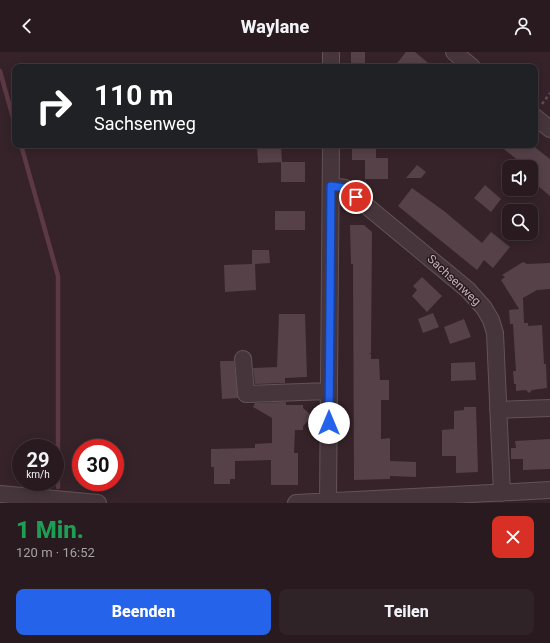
<!DOCTYPE html>
<html lang="de">
<head>
<meta charset="utf-8">
<style>
  body { margin:0; font-family:Roboto,sans-serif; background:#302328; color:#f1f3f6; height:100vh; display:flex; flex-direction:column; font-size:15px; white-space:nowrap }
  * { box-sizing:border-box; margin:0 }
  p { font-size:13px; color:#a5a1a4 }
  .icon { flex:none; width:22px; height:22px; fill:none; stroke:currentColor; stroke-width:2; stroke-linecap:round; stroke-linejoin:round }
  .map { position:relative; height:451px; overflow:hidden }
  .sheet { display:flex; flex-direction:column; background:#281a1f; flex:1 }
  .sheet>* { flex:none }
  .guide { position:absolute; left:12px; top:12px; width:526px; height:84px; border-radius:8px; box-shadow:0 2px 10px #0003,0 0 0 1px #44383d; background:#202124; color:#fff; overflow:hidden }
  .tools { position:absolute; left:502px; top:108px; display:grid; gap:8px }
  .tools a { display:grid; place-items:center; width:36px; height:36px; border-radius:8px; background:#281a1f; box-shadow:0 2px 10px #0003,0 0 0 1px #44383d; font-size:20px }
  .speed { position:absolute; left:12px; top:387px; display:flex; gap:8px; font-size:20px; font-weight:700; text-align:center }
  .speed>* { display:grid; place-content:center; width:52px; height:52px; border-radius:50%; background:#281a1f; box-shadow:0 2px 10px #0003,0 0 0 1px #44383d; line-height:1 }
  .speed small { font-size:10px; font-weight:400 }
  .speed .limit { border:6px solid #d22; background:#fff; color:#111 }
  .pin { position:absolute; display:grid; place-items:center; width:34px; height:34px; color:#fff; margin:-17px; border:2px solid #fff; border-radius:50%; box-shadow:0 1px 4px #0007 }
  .me { position:absolute; width:44px; margin:-22px; rotate:0deg; stroke-linejoin:round; filter:drop-shadow(0 0 3px #0008) }
  .turn { display:flex; align-items:center; gap:14px; height:84px; padding:0 16px; font-size:18px }
  .turn .icon { width:52px; height:52px; stroke-width:2.5 }
  .turn b { display:block; font-size:28px; line-height:34px }
  .round { display:grid; place-items:center; flex:none; width:42px; height:42px; border-radius:8px; background:#302328 }
  .headline { display:flex; align-items:center; justify-content:space-between; height:68px; padding:0 16px }
  h1 { font-size:24px; font-weight:800; line-height:30px; color:#1e9e55 }
  .button { display:flex; gap:8px; margin-top:auto; padding:8px 16px }
  .button a { flex:1; height:46px; border-radius:8px; background:#2563eb; color:#fff; font-size:16px; font-weight:800; line-height:46px; text-align:center }
  .button a+a { background:#302328; color:#f1f3f6 }
  header { display:flex; justify-content:space-between; align-items:center; height:52px; padding:0 16px; background:#281a1f; font-size:18px; font-weight:800 }
  .map>svg:first-child { display:block }
</style>
</head>
<body>
<header><svg class="icon" aria-label="back" viewBox="0 0 24 24"><path d="M15 5l-7 7 7 7"/></svg>Waylane<svg class="icon" aria-label="person" viewBox="0 0 24 24"><circle cx="12" cy="8" r="4"/><path d="M4 21q1-7 8-7t8 7"/></svg></header>
<div class="map">
<svg width="550" height="451" viewBox="0 0 550 451">
  <rect width="100%" height="100%" fill="#352329"/>
  <g fill="none" stroke-linecap="round" stroke-linejoin="round">
    <path stroke="#5c3945" stroke-width="4.5" d="M0,19L15,73
      M21,93L58,224V435"/>
  </g>
  <path fill="#564149" d="M351,0H365V15H351Z
    M406,0H415L433,15H394Z
    M265,93H281L282,110L258,111L257,94Z
    M352,93H376V106H388V127H365V108H352Z
    M499,93H532L550,107V144L531,128V115H526Z
    M281,110H305V130H281Z
    M417,113L426,120L421,126H406Z
    M485,133L501,147L491,160L474,146Z
    M412,136L444,159L482,191L491,180L510,195L493,216L484,208L477,218L398,154Z
    M275,159H305V178H275Z
    M350,173H364L372,180L371,301L369,302H371V307H379L380,328H389V348H381V387L390,386V409L416,410V425L390,424V427L354,428L353,212H351Z
    M252,198H269L270,211L255,212L256,238L225,240L224,213L252,212Z
    M523,210L527,212L550,211V237L537,238L523,246L524,271H528V274L542,273L544,312H546L547,336L532,338L529,341L526,338L516,339V332H514L513,319H516L513,272H510L509,258L519,257L501,228L505,225L502,223Z
    M422,225L442,244L427,260L412,244L417,238L413,234Z
    M433,261L439,275L423,281L418,267Z
    M279,262H305L307,325L285,326V331L255,332L253,316L277,315Z
    M464,267L471,285L450,292L444,275Z
    M220,309H234L238,346L222,347Z
    M475,310L476,328L451,329V311Z
    M286,350V353H303V356L310,362V367L303,374V378H295L294,401H298V433H271V408L235,409V427H230V432H214V415H211V397L255,396V392L272,391V366L253,355L255,351Z
    M464,355H476L478,420L456,421V404H442V378L454,377V359L464,358Z
    M550,387V417L523,418V407H511V396H516L515,389Z"/>
  <g fill="none" stroke-linecap="round" stroke-linejoin="round">
    <g stroke="#635359" stroke-width="18">
      <path id="minor" d="M454,0L472,15
        M331,15V0
        M535,65L550,77
        M331,134L345,136L468,238L484,256L491,268L495,281L502,441
        M243,307L246,342L329,339
        M498,358L550,356
        M0,442L98,451
        M296,451L550,438
        M328,451L331,93"/>
    </g>
    <path stroke="#5e4d5b" stroke-width="2.5" stroke-dasharray="3 3" stroke-linecap="butt" d="M542,52L550,41"/>
    <use href="#minor" stroke="#46363b" stroke-width="16"/>
  </g>
  <g fill="none" stroke-linecap="round" stroke-linejoin="round">
    <g stroke="#184099" stroke-width="10">
      <path id="route" d="M329,371L331,134L345,136L356,145"/>
    </g>
    <use href="#route" stroke="#2563eb" stroke-width="7"/>
  </g>
  <g text-anchor="middle" stroke-width="3" stroke-linejoin="round" paint-order="stroke">
    <g font-size="12" fill="#c2b0b6" stroke="#2a1b20">
      <text transform="translate(454 228) rotate(43)" y="4">Sachsenweg</text>
    </g>
  </g>
</svg>
<div class="tools">
<a><svg class="icon" aria-label="sound" viewBox="0 0 24 24"><path d="M4 9h4l5-4v14l-5-4H4zM17 9q2 3 0 6"/></svg></a>
<a><svg class="icon" aria-label="search" viewBox="0 0 24 24"><circle cx="10" cy="10" r="6"/><path d="M15 15l6 6"/></svg></a>
</div>
<div class="speed"><div>29<small>km/h</small></div><div class="limit">30</div></div>
<div class="pin" style="left:356px;top:145px;background:#d93025"><svg class="icon" aria-label="arrive" viewBox="0 0 24 24"><path d="M6 21V4h12l-3 4 3 4H6"/></svg></div>
<svg class="me" style="left:329px;top:371px" viewBox="-20 -20 40 40"><circle r="19" fill="#fff"/><path d="M0-13L10 11 0 6-10 11z" fill="#2563eb"/></svg>
<div class="guide">
<div class="turn"><svg class="icon" aria-label="right" viewBox="0 0 24 24"><path d="M7 20v-9h11M14 6l5 5-5 5"/></svg><div><b>110 m</b>Sachsenweg</div></div>
</div>
</div>
<section class="sheet">
<div class="headline"><div><h1>1 Min.</h1><p>120 m · 16:52</p></div><a class="round" style="background:#d93025;color:#fff"><svg class="icon" aria-label="close" viewBox="0 0 24 24"><path d="M6 6l12 12M18 6L6 18"/></svg></a></div>
<div class="button"><a>Beenden</a><a>Teilen</a></div>
</section>
</body>
</html>
